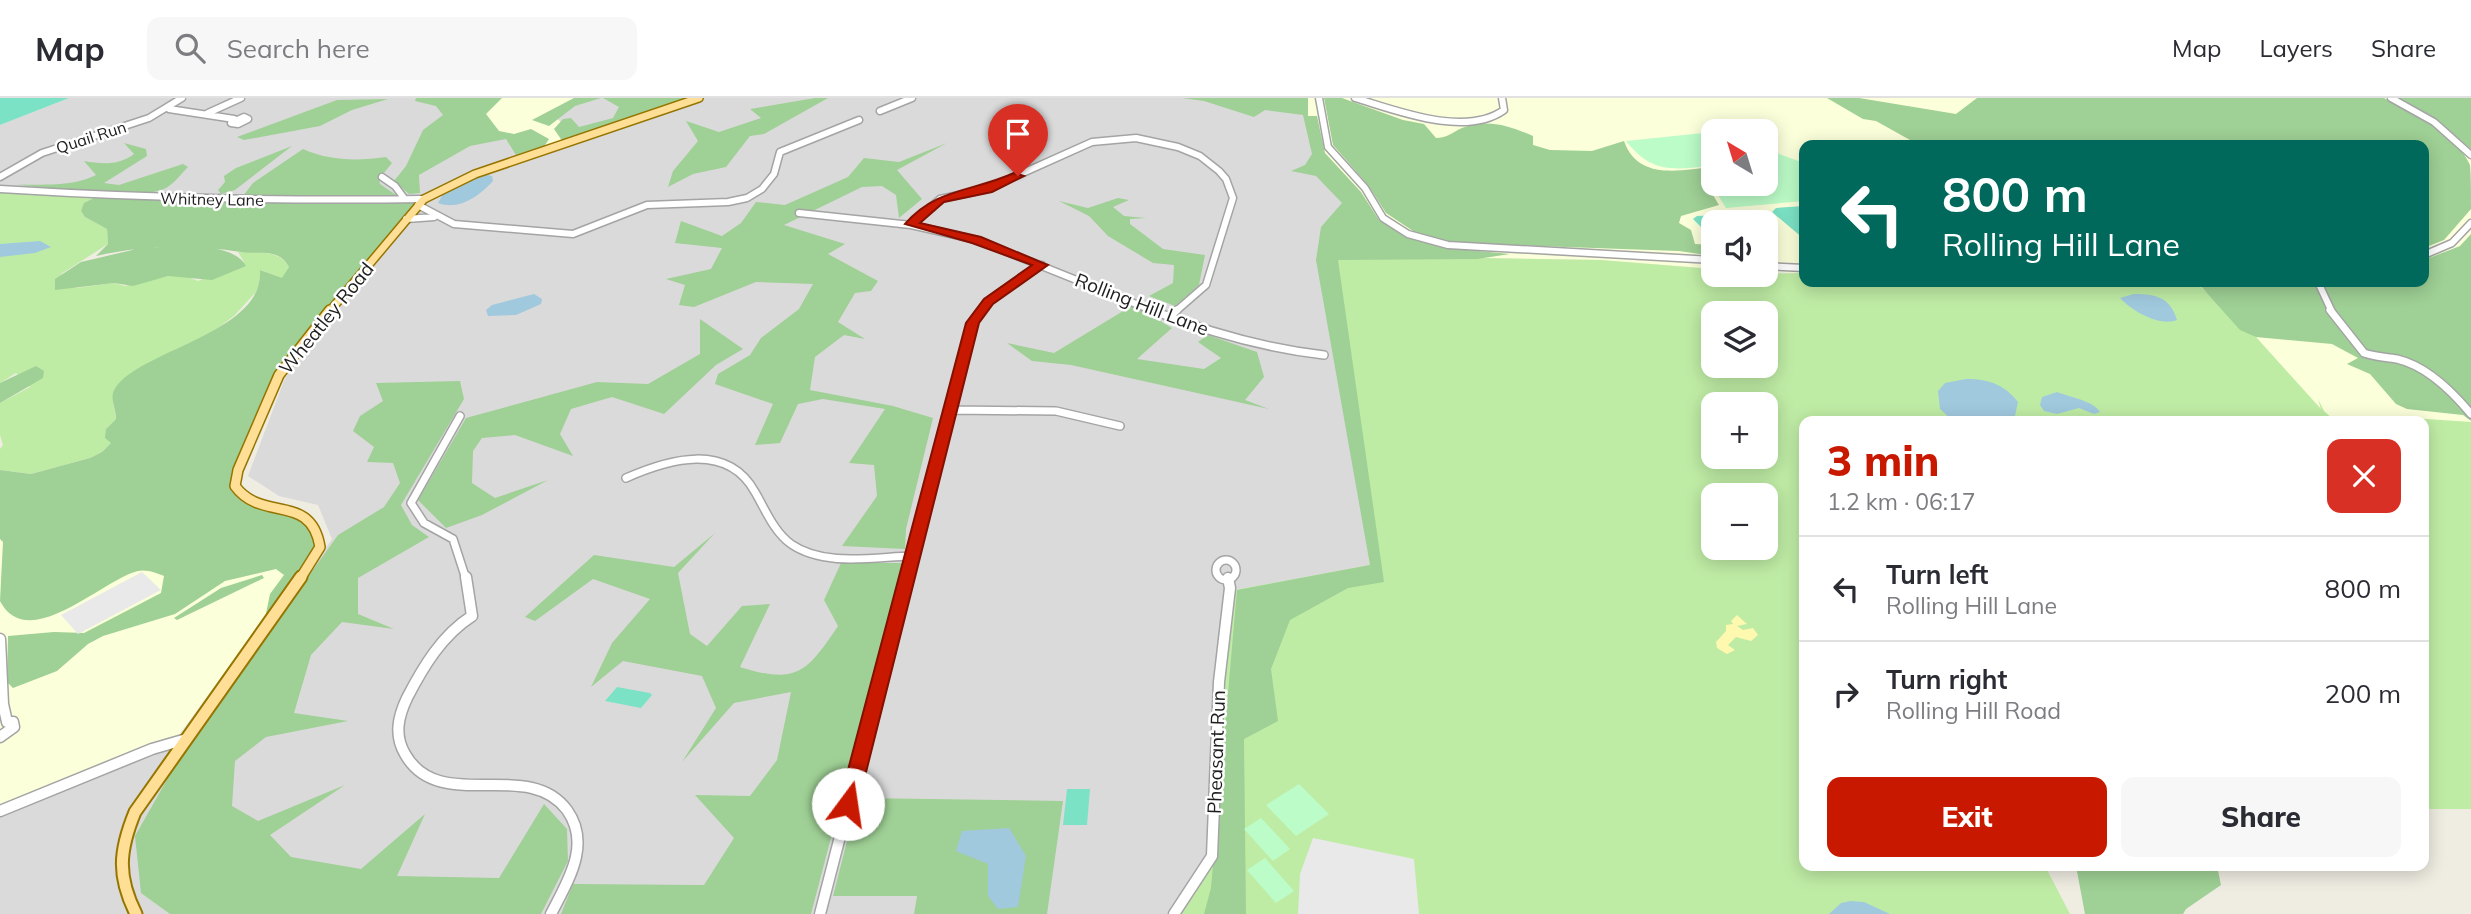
<!DOCTYPE html>
<html lang="en">
<head>
<meta charset="utf-8">
<style>
  body { margin:0; font-family:Mulish,sans-serif; background:#f7f7f7; color:#2b2b33; height:100vh; display:flex; flex-direction:column; font-size:26px; white-space:nowrap }
  * { box-sizing:border-box; margin:0 }
  p { font-size:23px; color:#7c7c81 }
  .icon { flex:none; width:38px; height:38px; fill:none; stroke:currentColor; stroke-width:2; stroke-linecap:round; stroke-linejoin:round }
  .map { position:relative; flex:1; overflow:hidden }
  .sheet { position:absolute; left:1799px; top:318px; width:630px; height:455px; display:flex; flex-direction:column; background:#fff; border-radius:14px; box-shadow:0 4px 18px #0003 }
  .sheet>* { flex:none }
  .top-card { position:absolute; left:1799px; top:42px; width:630px; height:147px; border-radius:14px; box-shadow:0 4px 18px #0003; background:#00695c; color:#fff; overflow:hidden }
  .needle { width:46px; rotate:322deg }
  .fabs { position:absolute; left:1701px; top:21px; display:grid; gap:14px }
  .fabs a { display:grid; place-items:center; width:77px; height:77px; border-radius:14px; background:#fff; box-shadow:0 4px 18px #0003; font-size:35px }
  .pin { position:absolute; display:grid; place-items:center; width:60px; height:60px; color:#fff; margin:-72px -30px; border-radius:50% 50% 50% 0; rotate:-45deg; box-shadow:0 0 7px #0007 }
  .pin .icon { rotate:45deg }
  .me { position:absolute; width:77px; margin:-38px; rotate:14deg; stroke-linejoin:round; filter:drop-shadow(0 0 5px #0008) }
  .turn { display:flex; align-items:center; gap:24px; height:147px; padding:0 28px; font-size:32px }
  .turn .icon { width:91px; height:91px; stroke-width:2.5 }
  .turn b { display:block; font-size:49px; line-height:60px }
  .round { display:grid; place-items:center; flex:none; width:74px; height:74px; border-radius:14px; background:#f7f7f7 }
  .headline { display:flex; align-items:center; justify-content:space-between; height:119px; padding:0 28px }
  h1 { font-size:42px; font-weight:800; line-height:52px; color:#c91800 }
  .cta { display:flex; gap:14px; margin-top:auto; padding:14px 28px }
  .cta a { flex:1; height:80px; border-radius:14px; background:#c91800; color:#fff; font-size:28px; font-weight:800; line-height:80px; text-align:center }
  .cta a+a { background:#f7f7f7; color:#2b2b33 }
  ul { padding:0; list-style:none }
  li { display:flex; align-items:center; gap:21px; height:105px; padding:0 28px; border-top:2px solid #e1e1e2 }
  li div { flex:1 }
  li b { display:block; font-size:26px }
  li em { font-style:normal }
  header { display:flex; align-items:center; gap:42px; box-sizing:border-box; height:98px; padding:0 35px; background:#fff; border-bottom:2px solid #e1e1e2 }
  header strong { font-size:33px }
  nav { display:flex; gap:38px; margin-inline-start:auto; font-size:24px }
  .search { width:490px; height:63px; background:#f7f7f7; display:flex; align-items:center; gap:18px; box-sizing:border-box; padding:0 24px; border-radius:14px; color:#7c7c81; font-size:26px }
  .map>svg:first-child { display:block }
</style>
</head>
<body>
<header>
<strong>Map</strong>
<div class="search"><svg class="icon" aria-label="search" viewBox="0 0 24 24"><circle cx="10" cy="10" r="6"/><path d="M15 15l6 6"/></svg>Search here</div>
<nav><a>Map</a><a>Layers</a><a>Share</a></nav>
</header>
<div class="map">
<svg width="2471" height="816" viewBox="0 0 2471 816">
  <rect width="100%" height="100%" fill="#efece2"/>
  <path fill="#dbdada" d="M69,0H446L506,37L579,40L551,16L590,0H1302L1347,104L1370,468L1229,493L1212,758L1174,816H0V719L192,641L332,441L318,407L279,398L248,378L285,280L418,108L0,91V27Z"/>
  <path fill="#fbffda" fill-rule="evenodd" d="M446,0H590L552,16L580,41L520,59L506,37L447,51Z
    M1302,0H2440L2471,9V481L2424,324H2325L2195,184H2424V47H1804V175L1766,174V124H1713V171L1600,162L1319,157L1347,104L1314,62ZM1713,33H1766V86H1713Z
    M0,401L308,461L169,650L0,719Z"/>
  <path fill="#bfeca5" fill-rule="evenodd" d="M0,91L98,98L85,105L81,113L85,119L107,131L108,146L61,176L76,190L114,185L125,188L168,178H185L198,183L244,164L238,154C257,156 278,150 289,169L283,181L261,172V183L255,195L234,218L210,236L130,276L113,304L116,321L106,331L111,345L102,354L90,360L31,376L0,372V351L3,347L0,337V305L30,289L16,275L0,285Z
    M1319,157L1601,162L1713,171V177L1804,175V184H2195L2256,239L2321,311L2318,301L2324,313L2336,324H1804V768H2045L2070,816H1174L1208,770L1229,493L1370,467ZM1713,215H1766V268H1713ZM1713,306H1766V359H1713ZM1713,397H1766V450H1713Z
    M2412,320L2471,324V711H2424V324H2414Z"/>
  <path fill="#9fd095" d="M416,0H502L486,16L499,33L514,36L531,31L549,41L543,50L516,57L506,41L470,48L419,77L420,95L409,96L394,83L406,68L423,32L443,17L436,8L415,3Z
    M574,0H601L575,8L549,28L532,22Z
    M603,0H689L563,44L554,31L563,21L571,20L579,29L613,20L619,9Z
    M815,0H828L764,36L750,38L726,69L693,76L668,89L673,73L698,43L686,23L719,34L761,20L750,11Z
    M1182,0H1308V18H1317L1325,55L1361,94L1379,122L1405,139L1447,150L1510,156L1477,161L1338,162L1384,484L1348,490L1290,522L1271,571L1278,623L1244,641L1246,816H1204L1211,790L1237,492L1370,467L1316,162L1321,129L1342,105L1316,78L1291,73L1305,67L1312,56L1303,17L1265,12L1254,19L1204,3Z
    M1324,0H1342L1403,22L1424,26L1436,40C1447,40 1453,34 1462,30C1487,20 1510,28 1533,38V47L1550,52L1592,53L1624,43C1638,83 1680,72 1713,69V80L1703,81L1719,107L1681,118L1679,125L1691,132L1695,146L1713,147V158L1679,153L1450,145L1419,137L1386,115L1368,87L1333,47Z
    M1827,0H1859L1956,16L1977,0H2384C2414,16 2455,34 2470,67C2471,78 2471,98 2471,111L2444,142L2424,150V47H1919L1876,23L1863,21Z
    M2397,0H2471V51L2436,22Z
    M388,1L352,12L320,28L244,42L237,39L337,2Z
    M124,45L146,51L147,58L104,85L119,87L183,66L188,69C181,76 173,87 164,91C129,104 55,89 16,87C42,86 73,89 96,77L84,63C102,66 118,68 134,56Z
    M947,45L897,72L922,101L899,120L896,97L882,88L862,89L784,127L845,146L828,156L878,183L871,193L855,195L838,224L865,241L844,237L815,259L810,292L893,308L933,320L906,431L905,451L842,448L877,398L874,367L849,365L885,311L823,301L798,306L780,345L755,347L773,306L715,286L718,276L750,257L761,240L799,211L813,186L756,184L694,209L679,207L685,187L666,181L711,171L722,150L675,145L681,123L722,138L741,125L756,104L785,107L848,79L864,60L899,64Z
    M292,48L235,92L221,96L218,92L225,84L224,78L236,70Z
    M303,51C330,63 357,63 386,59L392,65L379,81L380,86L396,97L243,98L253,85Z
    M98,98L424,101L290,261L235,388L257,403L275,405L307,419L320,449L262,535L270,496L284,477L276,471L225,483L175,516L103,538L88,546L57,573L13,590L7,584L8,538L54,534L84,535L161,495L164,478C157,475 146,471 138,473C103,481 28,557 0,503L3,444L0,441V372L31,376L90,360L102,354L111,345L105,340L106,331L116,321C116,312 111,302 113,295C129,253 265,238 260,172L282,180L289,169C278,149 259,157 241,154C191,146 145,147 96,158L108,146L107,131L85,119L81,113L84,105Z
    M1118,100L1129,102L1113,109L1124,118L1146,120L1130,121V126L1163,151L1205,157L1199,187L1175,208L1149,198L1173,185L1174,167L1153,165L1108,138L1089,118L1059,103L1088,110Z
    M2471,136V323L2463,317L2407,311L2396,306L2370,276L2347,266L2358,260L2332,246L2256,239L2240,232L2197,184H2424V162L2460,148Z
    M141,150C168,150 231,141 246,168L212,182L168,178L133,188L114,185L55,192V181L81,164Z
    M1133,207L1172,230L1137,261L1204,271L1221,260L1198,244L1208,237L1257,254L1264,279L1245,302L1269,311L1071,267L1032,263L1007,245L1054,255Z
    M700,221L743,251L716,267L664,316L612,299L571,311L560,336L573,358L515,337L482,340L473,353L472,385L495,400L548,382L482,417L446,430L418,402L466,320L597,284L648,286L700,256Z
    M36,268L44,273L43,280L0,305V285Z
    M460,283L464,301L401,407L412,427L429,439L358,480V516L394,531L342,524L311,557L294,615L348,623L266,639L235,663L232,708L258,723L345,687L270,737L291,759L361,771L425,716L397,778L499,780L544,706L567,731L568,763L541,816H170L141,795L135,738L185,650L338,437L384,409L400,385L393,365L367,364L374,349L353,333L360,318L383,303L376,285Z
    M715,435L678,475L690,536L707,548L742,508L770,506L740,569C797,587 807,574 838,528L824,502L841,465H903L811,816H561L573,786L704,787L734,740L695,697L750,698L777,662L791,594L734,605L682,664L716,610L702,578L623,563L591,589L612,545L650,501L593,481L535,523L525,519L594,457L674,469Z
    M262,477L264,480L177,522L174,520L221,490Z
    M858,700L1063,703L1047,816H914L917,798H833Z
    M2076,768H2217L2221,787L2186,811L2183,816H2085Z"/>
  <path fill="#fff8af" d="M1737,517L1747,526L1737,528L1743,532L1753,530L1758,537L1751,543L1736,539L1728,547L1735,552L1727,556L1717,550L1716,544L1726,533V527L1733,526L1731,523Z"/>
  <path fill="#bcfcc8" d="M1713,34V68C1674,71 1653,77 1626,43Z
    M1766,46L1779,56L1804,65V103L1726,110L1709,83L1766,86Z
    M1299,686L1329,716L1296,738L1266,707Z
    M1261,720L1290,751L1273,763L1244,731Z
    M1265,760L1294,793L1276,805L1247,772Z"/>
  <path fill="#7ce2c6" d="M0,0H69L0,27Z
    M1804,108V141L1772,114L1776,110Z
    M1744,116L1752,124H1713V141L1693,121L1697,118Z
    M617,589L650,595L652,597L641,610L605,603Z
    M1067,691H1090L1087,727H1063Z"/>
  <path fill="#e9e9e9" d="M142,474L161,492L78,536L61,517Z
    M1313,740L1414,761L1419,816H1298L1300,776Z"/>
  <path fill="#a0c9de" d="M484,76L492,78L493,83C479,98 459,113 438,105L443,96Z
    M40,143L51,149L35,155L0,159V146Z
    M534,196L542,201L541,206L516,217L488,218L486,212L492,207Z
    M2134,196C2156,196 2170,199 2177,222C2160,229 2132,213 2120,200Z
    M1966,281C1988,281 2004,286 2018,304L2015,318L2002,323L1954,324L1940,311L1938,293L1945,285Z
    M2057,294C2070,299 2094,303 2100,314L2094,316L2079,310L2057,316L2044,313L2040,307L2042,299Z
    M1009,730L1026,758L1018,809L998,811L988,798V766L956,753L962,733Z
    M1851,803L1864,804L1890,816H1829L1841,805Z"/>
  <g fill="none" stroke-linecap="round" stroke-linejoin="round">
    <g stroke="#a4a4a4" stroke-width="9">
      <path id="minor-far2" d="M1319,0L1328,49L1365,90L1383,120L1408,136L1448,147L1713,162
        M1355,0C1395,12 1465,40 1504,12L1502,0
        M2391,0L2434,24L2471,57
        M169,11L234,21
        M880,13L912,0
        M208,15L241,0
        M244,19L248,21L238,26L231,25Z
        M0,79L42,55L149,20L182,0
        M382,79L395,88L404,100
        M0,91C142,100 282,103 424,101
        M418,107L454,126L573,136L647,107L728,104L747,100L762,91L774,76L780,54L859,22
        M799,115L911,127L977,142L1156,214
        M406,121L434,119
        M911,126L940,101L987,91L1092,44L1136,40L1178,49L1200,58L1219,73L1226,81L1233,100L1206,187L1175,214
        M2424,157L2452,145L2471,125
        M1766,168L1804,170
        M2318,184L2332,214
        M980,214L988,203L1042,167"/>
    </g>
    <g stroke="#a4a4a4" stroke-width="10">
      <path id="minor-far1" d="M1151,212C1208,234 1263,250 1324,257
        M2330,212L2364,255C2375,259 2386,259 2397,261C2427,268 2452,293 2471,316
        M1171,217L1177,212
        M950,312L1056,313L1120,328
        M460,318L411,405L424,425L453,441L466,481
        M626,380C669,361 727,344 755,394C765,411 774,434 791,446C824,469 874,459 912,458
        M1216 472a10 10 0 1 1 20 0a10 10 0 1 1-20 0Z
        M906,481L972,225L982,212"/>
    </g>
    <g stroke="#a4a4a4" stroke-width="13">
      <path id="minor" d="M466,479L472,518C442,537 423,569 407,600C398,619 394,637 405,656C439,717 528,659 567,712C592,747 567,784 551,816
        M0,541L3,606L7,624H13L14,629L0,639
        M0,713L152,651L183,642
        M820,816L907,479
        M1174,816L1212,758L1219,584L1230,490L1228,480"/>
    </g>
    <g stroke="#957500" stroke-width="10">
      <path id="major-far2" d="M329,214L424,101L475,76L699,0"/>
    </g>
    <g stroke="#957500" stroke-width="12">
      <path id="major-far1" d="M300,481L320,449C311,394 262,425 235,388L238,372L279,277L330,212"/>
    </g>
    <g stroke="#957500" stroke-width="15">
      <path id="major" d="M136,816C117,778 119,753 135,714L301,479"/>
    </g>
    <use href="#minor-far2" stroke="#fff" stroke-width="6"/>
    <use href="#minor-far1" stroke="#fff" stroke-width="7"/>
    <use href="#minor" stroke="#fff" stroke-width="10"/>
    <use href="#major-far2" stroke="#ffde96" stroke-width="7"/>
    <use href="#major-far1" stroke="#ffde96" stroke-width="9"/>
    <use href="#major" stroke="#ffde96" stroke-width="11"/>
  </g>
  <path fill="#c91800" stroke="#831000" stroke-width="2" d="M1014,75L1024,78L992,94L944,104L920,125L981,139L1048,167L993,206L979,225L858,706L855,712H841L839,706L966,225L984,201L1032,167L972,145L905,126C936,90 972,94 1014,75Z"/>
  <g text-anchor="middle" stroke-width="5" stroke-linejoin="round" paint-order="stroke">
    <g font-size="16" fill="#1d1d1d" stroke="#fff">
      <text transform="translate(91 39) rotate(-18)" y="6">Quail Run</text>
      <text transform="translate(212 101) rotate(1)" y="6">Whitney Lane</text>
    </g>
    <g font-size="19" fill="#1d1d1d" stroke="#fff">
      <text transform="translate(1142 206) rotate(21)" y="7">Rolling Hill Lane</text>
      <text transform="translate(326 220) rotate(-51)" y="7">Wheatley Road</text>
      <text transform="translate(1216 654) rotate(-88)" y="7">Pheasant Run</text>
    </g>
  </g>
</svg>
<div class="fabs">
<a><svg class="needle" viewBox="-14 -14 28 28"><path d="M0-13l5 13h-10z" fill="#e53935"/><path d="M0 13l5-13h-10z" fill="#7c7c81"/></svg></a>
<a><svg class="icon" aria-label="sound" viewBox="0 0 24 24"><path d="M4 9h4l5-4v14l-5-4H4zM17 9q2 3 0 6"/></svg></a>
<a><svg class="icon" aria-label="layers" viewBox="0 0 24 24"><path d="M12 4l9 5-9 5-9-5zM3 14l9 5 9-5"/></svg></a>
<a>+</a>
<a>−</a>
</div>
<div class="pin" style="left:1018px;top:78px;background:#d93025"><svg class="icon" aria-label="arrive" viewBox="0 0 24 24"><path d="M6 21V4h12l-3 4 3 4H6"/></svg></div>
<svg class="me" style="left:848px;top:706px" viewBox="-20 -20 40 40"><circle r="19" fill="#fff"/><path d="M0-13L10 11 0 6-10 11z" fill="#c91800"/></svg>
<div class="top-card">
<div class="turn"><svg class="icon" aria-label="left" viewBox="0 0 24 24"><path d="M17 20v-9H6M10 6l-5 5 5 5"/></svg><div><b>800 m</b>Rolling Hill Lane</div></div>
</div>
<section class="sheet">
<div class="headline"><div><h1>3 min</h1><p>1.2 km · 06:17</p></div><a class="round" style="background:#d93025;color:#fff"><svg class="icon" aria-label="close" viewBox="0 0 24 24"><path d="M6 6l12 12M18 6L6 18"/></svg></a></div>
<ul>
<li><svg class="icon" aria-label="left" viewBox="0 0 24 24"><path d="M17 20v-9H6M10 6l-5 5 5 5"/></svg><div><b>Turn left</b><p>Rolling Hill Lane</p></div><em>800 m</em></li>
<li><svg class="icon" aria-label="right" viewBox="0 0 24 24"><path d="M7 20v-9h11M14 6l5 5-5 5"/></svg><div><b>Turn right</b><p>Rolling Hill Road</p></div><em>200 m</em></li>
</ul>
<div class="cta"><a>Exit</a><a>Share</a></div>
</section>
</div>
</body>
</html>
